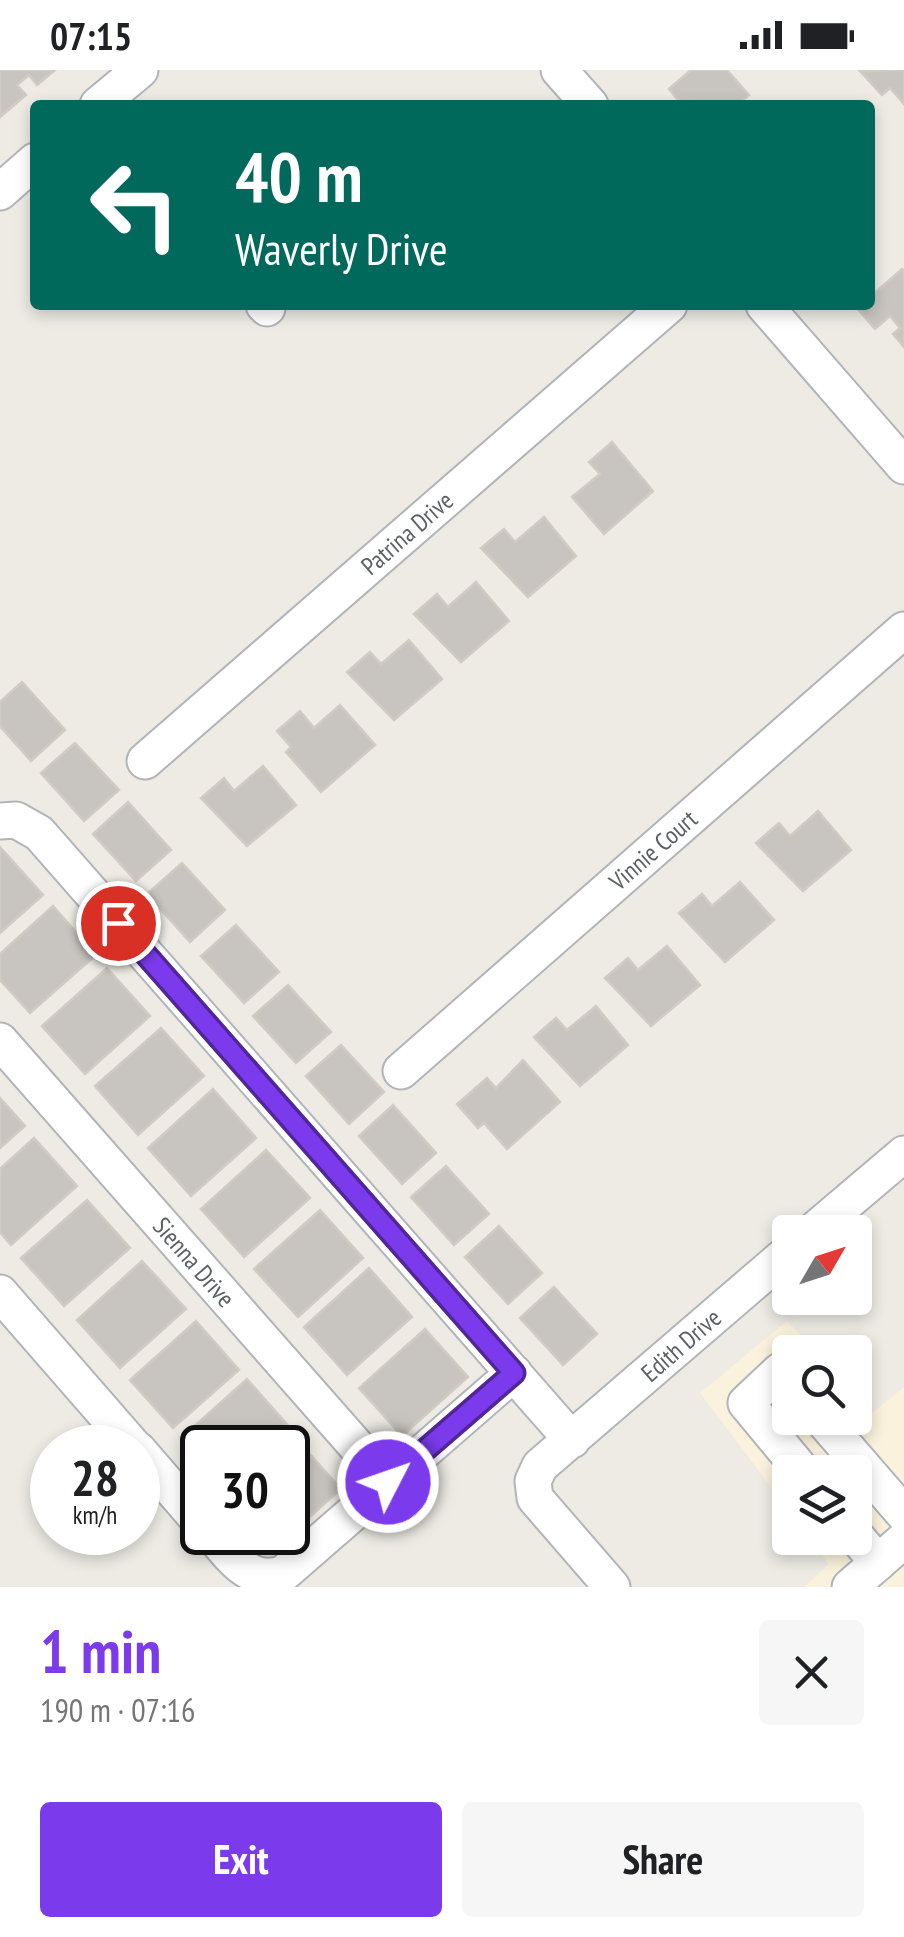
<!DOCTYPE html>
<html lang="en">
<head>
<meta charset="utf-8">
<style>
  body { margin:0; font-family:"PT Sans Narrow",sans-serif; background:#f6f6f6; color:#202124; height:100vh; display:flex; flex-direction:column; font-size:38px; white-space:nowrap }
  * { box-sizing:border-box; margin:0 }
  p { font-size:32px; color:#757577 }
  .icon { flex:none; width:55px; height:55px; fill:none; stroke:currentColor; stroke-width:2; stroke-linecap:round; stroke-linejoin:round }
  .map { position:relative; height:1517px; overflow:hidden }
  .panel { display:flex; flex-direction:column; background:#fff; flex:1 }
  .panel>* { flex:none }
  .hud { position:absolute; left:30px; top:30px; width:845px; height:210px; border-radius:10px; box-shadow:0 5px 15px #0003; background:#00695c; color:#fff; overflow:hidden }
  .needle { width:65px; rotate:51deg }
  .controls { position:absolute; left:772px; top:1145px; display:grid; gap:20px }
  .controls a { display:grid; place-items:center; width:100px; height:100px; border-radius:10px; background:#fff; box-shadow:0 5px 15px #0003; font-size:50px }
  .speed { position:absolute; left:30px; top:1355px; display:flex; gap:20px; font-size:50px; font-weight:700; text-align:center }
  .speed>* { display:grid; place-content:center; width:130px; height:130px; border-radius:50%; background:#fff; box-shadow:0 5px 15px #0003; line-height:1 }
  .speed small { font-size:25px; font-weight:400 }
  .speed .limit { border:5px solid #111; border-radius:15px; background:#fff; color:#111 }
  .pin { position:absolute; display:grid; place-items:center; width:85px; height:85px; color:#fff; margin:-42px; border:5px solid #fff; border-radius:50%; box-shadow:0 2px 10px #0007 }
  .me { position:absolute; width:110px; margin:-55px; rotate:49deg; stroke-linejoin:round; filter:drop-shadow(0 0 8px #0008) }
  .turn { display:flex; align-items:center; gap:35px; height:210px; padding:0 40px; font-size:45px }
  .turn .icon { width:130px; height:130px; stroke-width:2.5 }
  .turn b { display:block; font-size:70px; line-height:85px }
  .round { display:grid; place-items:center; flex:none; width:105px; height:105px; border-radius:10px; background:#f6f6f6 }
  .summary { display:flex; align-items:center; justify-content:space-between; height:170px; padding:0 40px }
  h1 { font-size:60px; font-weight:700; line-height:75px; color:#7c3aed }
  .cta { display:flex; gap:20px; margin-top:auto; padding:20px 40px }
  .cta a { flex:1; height:115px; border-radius:10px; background:#7c3aed; color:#fff; font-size:40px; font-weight:700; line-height:115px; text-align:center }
  .cta a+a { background:#f6f6f6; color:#202124 }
  .status { display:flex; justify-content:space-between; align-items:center; height:70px; padding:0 50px; background:#fff; direction:ltr }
  .status svg { height:28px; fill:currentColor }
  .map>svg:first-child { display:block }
</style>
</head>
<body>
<div class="status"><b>07:15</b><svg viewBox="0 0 49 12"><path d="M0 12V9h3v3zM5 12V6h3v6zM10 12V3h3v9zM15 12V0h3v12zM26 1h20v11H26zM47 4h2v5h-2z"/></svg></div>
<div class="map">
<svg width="904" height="1517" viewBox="0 0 904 1517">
  <rect width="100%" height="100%" fill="#edebe4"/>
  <path fill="#faf2dc" d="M787,1251L816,1282H790V1348H855V1325L872,1343L904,1317V1517H804L829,1494L809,1468H855V1402H790V1442L700,1323Z"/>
  <path fill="#c8c5c0" stroke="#d1ccc3" stroke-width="2.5" d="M0,0H55L37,15L29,5L17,15L26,25L0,47Z
    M691,0H727L749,25L737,35H682L669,19Z
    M904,0V34L890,18L882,25L860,1Z
    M902,199L904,201V277L893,264L900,258L890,246L875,259L857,238L870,235V227Z
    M612,372L653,421L604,464L572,427L600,404L589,392Z
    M544,447L576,486L528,527L481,478L504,459L515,472Z
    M476,512L509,551L461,592L414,544L437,524L448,537Z
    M409,570L442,609L394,650L347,602L370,582L381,594Z
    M22,612L65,660L31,691L0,656V632Z
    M340,635L375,675L321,722L286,682L291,677L277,661L300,641L314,658Z
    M75,673L119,720L84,751L41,703Z
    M263,696L296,735L247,776L201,728L224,708L234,721Z
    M128,732L171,780L136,811L93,764Z
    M818,741L851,780L803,821L756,773L779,753L790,766Z
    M0,777L43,825L0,863Z
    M182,793L225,840L190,872L147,824Z
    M740,812L774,850L725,892L679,843L702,824L712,836Z
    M53,836L96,885L30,943L0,910V884Z
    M236,855L279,902L244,933L201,886Z
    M667,876L700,915L651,956L605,908L628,888L638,900Z
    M107,898L150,946L85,1004L42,956Z
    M288,915L331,962L296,993L253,946Z
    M596,936L628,975L580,1016L534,967L556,948L567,960Z
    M161,958L204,1006L138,1065L95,1016Z
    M341,975L384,1022L349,1054L306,1006Z
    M523,990L560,1032L507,1079L484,1053L478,1058L457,1034L487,1008L496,1018Z
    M213,1019L256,1068L191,1126L148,1078Z
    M0,1028L25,1056L0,1078Z
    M393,1035L436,1083L402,1114L359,1066Z
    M34,1068L77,1116L11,1175L0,1162V1099Z
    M266,1080L310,1128L244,1187L201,1139Z
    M446,1096L489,1144L454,1175L411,1127Z
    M87,1130L130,1178L64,1236L21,1188Z
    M320,1140L363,1188L298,1247L254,1199Z
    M499,1156L542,1203L508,1234L465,1187Z
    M142,1191L186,1239L120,1298L77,1250Z
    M369,1198L412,1247L347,1305L304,1257Z
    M554,1217L597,1264L563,1295L520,1248Z
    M196,1251L239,1300L173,1358L130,1310Z
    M425,1259L468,1307L402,1366L359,1318Z
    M247,1309L290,1358L267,1378H202V1393L181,1368Z
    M298,1371L341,1419L275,1478L262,1462H288V1380Z"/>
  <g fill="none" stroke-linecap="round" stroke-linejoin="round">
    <g stroke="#b1b4b8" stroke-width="39">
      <path id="minor" d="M559,0L590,35
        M98,35L140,0
        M0,122L35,91
        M264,235L267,238
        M764,235L904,396
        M145,691L669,235
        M0,751L16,750L39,763L572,1370
        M0,971L388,1412
        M401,1001L904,560
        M812,1162L904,1084
        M0,1223L135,1378
        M790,1312L780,1301L746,1333L803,1402
        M821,1348L904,1444
        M138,1380L202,1454
        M210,1462C230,1485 250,1517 284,1503L514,1303
        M855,1465L878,1493
        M612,1517L535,1428L533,1411L540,1396L790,1181
        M850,1517L904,1470"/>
    </g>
    <use href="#minor" stroke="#fff" stroke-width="35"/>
  </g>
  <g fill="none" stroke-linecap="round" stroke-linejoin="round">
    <g stroke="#51269a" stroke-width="25">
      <path id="route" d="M118,853L514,1303L388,1412"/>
    </g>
    <use href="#route" stroke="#7c3aed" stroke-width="18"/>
  </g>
  <g text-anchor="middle" stroke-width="8" stroke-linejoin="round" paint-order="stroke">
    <g font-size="25" fill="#5c5f63" stroke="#fff">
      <text transform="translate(407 463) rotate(-41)" y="9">Patrina Drive</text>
      <text transform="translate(653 780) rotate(-41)" y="9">Vinnie Court</text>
      <text transform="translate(194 1192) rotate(49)" y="9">Sienna Drive</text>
      <text transform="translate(681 1275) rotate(-41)" y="9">Edith Drive</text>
    </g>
  </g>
</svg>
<div class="controls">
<a><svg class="needle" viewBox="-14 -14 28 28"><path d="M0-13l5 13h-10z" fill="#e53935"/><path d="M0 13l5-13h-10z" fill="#757577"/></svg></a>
<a><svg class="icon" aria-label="search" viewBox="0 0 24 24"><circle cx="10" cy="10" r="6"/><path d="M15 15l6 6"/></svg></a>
<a><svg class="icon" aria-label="layers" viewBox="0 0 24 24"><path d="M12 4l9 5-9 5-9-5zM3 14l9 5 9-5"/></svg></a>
</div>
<div class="speed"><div>28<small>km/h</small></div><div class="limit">30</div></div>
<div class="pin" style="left:118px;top:853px;background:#d93025"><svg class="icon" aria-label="arrive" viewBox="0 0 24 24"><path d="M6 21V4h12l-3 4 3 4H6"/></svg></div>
<svg class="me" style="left:388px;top:1412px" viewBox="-20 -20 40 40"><circle r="17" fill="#7c3aed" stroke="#fff" stroke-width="3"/><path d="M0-11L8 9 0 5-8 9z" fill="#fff"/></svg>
<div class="hud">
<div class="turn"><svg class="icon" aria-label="left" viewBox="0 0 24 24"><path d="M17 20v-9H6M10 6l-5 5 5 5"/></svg><div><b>40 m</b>Waverly Drive</div></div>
</div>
</div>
<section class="panel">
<div class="summary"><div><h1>1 min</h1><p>190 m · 07:16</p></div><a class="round"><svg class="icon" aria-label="close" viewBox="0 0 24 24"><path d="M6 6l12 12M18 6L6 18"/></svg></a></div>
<div class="cta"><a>Exit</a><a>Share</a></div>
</section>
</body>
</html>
